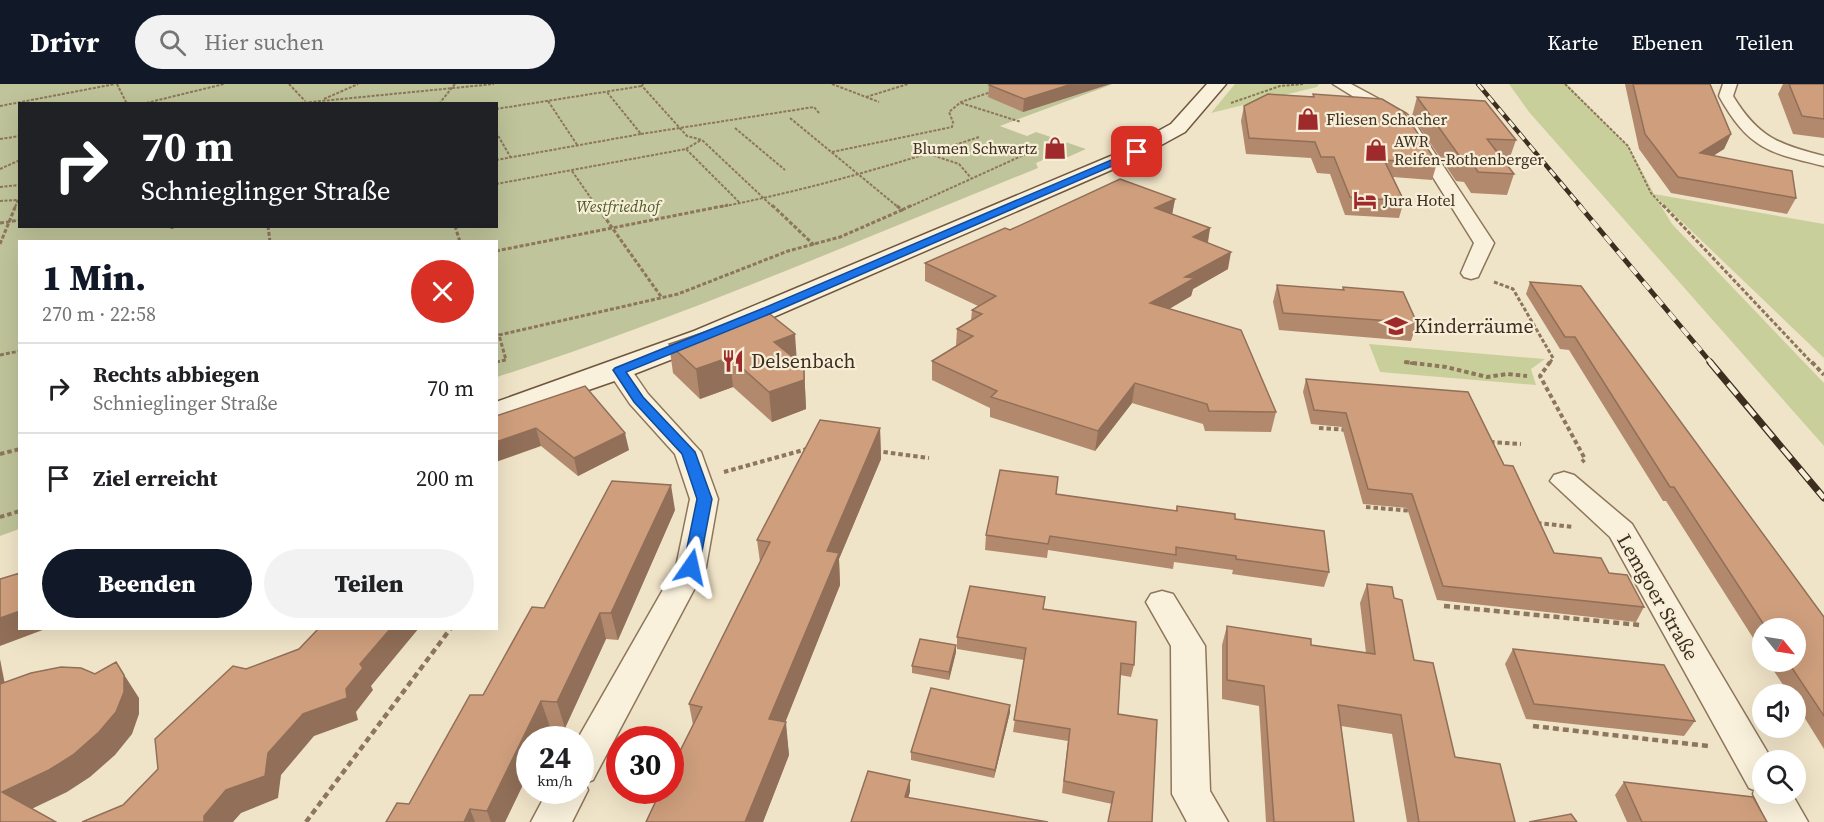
<!DOCTYPE html>
<html lang="de">
<head>
<meta charset="utf-8">
<style>
  body { margin:0; font-family:"Source Serif 4",serif; background:#f2f2f2; color:#202124; height:100vh; display:flex; flex-direction:column; font-size:22px; white-space:nowrap }
  * { box-sizing:border-box; margin:0 }
  p { font-size:20px; color:#757577 }
  .icon { flex:none; width:33px; height:33px; fill:none; stroke:currentColor; stroke-width:2; stroke-linecap:round; stroke-linejoin:round }
  .map { position:relative; flex:1; overflow:hidden }
  .details { position:absolute; left:18px; top:156px; width:480px; height:390px; display:flex; flex-direction:column; background:#fff; border-radius:0px; box-shadow:0 6px 24px #0002 }
  .details>* { flex:none }
  .guide { position:absolute; left:18px; top:18px; width:480px; height:126px; border-radius:0px; box-shadow:0 6px 24px #0002; background:#202124; color:#fff; overflow:hidden }
  .needle { width:39px; rotate:120deg }
  .controls { position:absolute; left:1752px; top:534px; display:grid; gap:12px }
  .controls a { display:grid; place-items:center; width:54px; height:54px; border-radius:50%; background:#fff; box-shadow:0 6px 24px #0002; font-size:30px }
  .speed { position:absolute; left:516px; top:642px; display:flex; gap:12px; font-size:30px; font-weight:700; text-align:center }
  .speed>* { display:grid; place-content:center; width:78px; height:78px; border-radius:50%; background:#fff; box-shadow:0 6px 24px #0002; line-height:1 }
  .speed small { font-size:15px; font-weight:400 }
  .speed .limit { border:9px solid #d22; background:#fff; color:#111 }
  .pin { position:absolute; display:grid; place-items:center; width:51px; height:51px; color:#fff; margin:-26px; border-radius:12px; box-shadow:0 3px 9px #0006 }
  .me { position:absolute; width:66px; margin:-33px; rotate:11deg; stroke-linejoin:round; filter:drop-shadow(0 0 4px #0008) }
  .turn { display:flex; align-items:center; gap:21px; height:126px; padding:0 24px; font-size:27px }
  .turn .icon { width:78px; height:78px; stroke-width:2.5 }
  .turn b { display:block; font-size:42px; line-height:51px }
  .round { display:grid; place-items:center; flex:none; width:63px; height:63px; border-radius:32px; background:#f2f2f2 }
  .head { display:flex; align-items:center; justify-content:space-between; height:102px; padding:0 24px }
  h1 { font-size:36px; font-weight:800; line-height:45px; color:#111827 }
  .primary-button { display:flex; gap:12px; margin-top:auto; padding:12px 24px }
  .primary-button a { flex:1; height:69px; border-radius:36px; background:#111827; color:#fff; font-size:24px; font-weight:800; line-height:69px; text-align:center }
  .primary-button a+a { background:#f2f2f2; color:#202124 }
  ul { padding:0; list-style:none }
  li { display:flex; align-items:center; gap:18px; height:90px; padding:0 24px; border-top:2px solid #e0e0e0 }
  li div { flex:1 }
  li b { display:block; font-size:22px }
  li em { font-style:normal }
  header { display:flex; align-items:center; gap:36px; box-sizing:border-box; height:84px; padding:0 30px; background:#111827; color:#fff }
  header strong { font-size:28px }
  nav { display:flex; gap:33px; margin-inline-start:auto; font-size:21px }
  .search { width:420px; height:54px; background:#f2f2f2; display:flex; align-items:center; gap:15px; box-sizing:border-box; padding:0 21px; border-radius:33px; color:#757577; font-size:22px }
  .map>svg:first-child { display:block }
</style>
</head>
<body>
<header>
<strong>Drivr</strong>
<div class="search"><svg class="icon" aria-label="search" viewBox="0 0 24 24"><circle cx="10" cy="10" r="6"/><path d="M15 15l6 6"/></svg>Hier suchen</div>
<nav><a>Karte</a><a>Ebenen</a><a>Teilen</a></nav>
</header>
<div class="map">
<svg width="1824" height="738" viewBox="0 0 1824 738">
  <rect width="100%" height="100%" fill="#f0e4c8"/>
  <path fill="#c9cf9b" d="M1235,0H1319L1317,3L1211,29Z
    M1509,0H1567L1629,63L1654,110L1824,140V274L1655,112L1672,140L1824,299V362L1529,28Z
    M1369,260L1545,275L1531,285L1536,301L1380,288Z"/>
  <path fill="#bfc49a" fill-rule="evenodd" d="M0,0H1113L1000,42L1027,52L1036,48L1086,65L1068,73L1059,69L1036,79L1038,84C859,156 681,234 497,293L496,158H20L19,445L0,452ZM20,20H496V142H20Z"/>
  <g fill="none" stroke-linecap="round" stroke-linejoin="round">
    <g stroke="#8d765c" stroke-width="3">
      <path id="street" d="M1333,0H1351L1405,29L1413,36L1494,159L1478,193L1471,195L1464,193L1461,189L1474,159L1401,42Z
        M1723,0H1737L1733,12C1758,53 1779,61 1824,72V82C1768,69 1748,64 1719,12Z
        M619,279L628,281L648,310L701,368L718,415L706,483L593,696L585,699L588,706L572,738H531L548,706H580V656H577L676,483L690,415L675,370L630,320L607,286L610,281Z
        M1564,388L1574,391L1632,440L1772,676H1762V710H1792L1808,738H1767L1753,710L1754,706L1749,704L1610,453L1550,397L1554,391Z
        M1162,507L1173,510L1205,562L1210,707L1228,738H1187L1172,710L1171,562L1146,518L1151,510Z"/>
    </g>
    <g stroke="#6f573f" stroke-width="3">
      <path id="secondary" d="M1207,0H1226L1185,48L1132,77L714,259L629,292L496,338V318L694,247L1118,69L1171,40Z"/>
    </g>
    <path stroke="#8d765c" stroke-width="2" stroke-dasharray="3 1.5" stroke-linecap="butt" d="M117,0L127,20
      M289,0L305,17
      M643,0L642,2L687,52L702,56L773,123
      M832,0L879,18
      M1565,0L1628,62L1651,109L1664,123
      M866,13L908,0
      M324,15L358,0
      M548,17L578,62
      M961,19L1021,38
      M1231,19L1280,2L1303,0
      M142,20L224,0
      M291,20L494,0
      M439,20L455,0
      M0,22L115,0
      M496,25L642,2
      M790,34L898,123
      M735,44L785,86
      M496,48L511,74
      M641,50L814,23L819,29
      M0,55L20,52
      M686,65L701,56
      M832,68L952,43L953,38L949,28L961,18L991,8
      M929,70L959,80L971,94
      M496,76L641,50L607,8
      M0,85L20,76
      M572,87L597,123
      M496,100L686,65L739,118
      M0,103L20,101
      M0,117L18,116L15,123
      M720,123C808,106 894,81 979,53
      M909,123L1028,69"/>
    <path stroke="#8d765c" stroke-width="3" stroke-dasharray="4 2" stroke-linecap="butt" d="M596,121L662,214
      M772,121L814,161
      M1663,121L1813,280
      M902,126L912,121
      M0,139L20,136
      M172,142V145
      M268,142L270,158
      M455,142L460,158
      M0,160L16,121
      M496,167L728,121
      M1494,198L1513,205L1553,274L1549,280
      M0,271L20,267
      M496,278L506,276L499,251L678,210L788,167L840,153L902,126L896,121
      M1404,278L1417,280"/>
    <path stroke="#8d765c" stroke-width="4" stroke-dasharray="4.5 3" stroke-linecap="butt" d="M1405,278L1446,283L1487,293L1507,290L1527,292
      M1550,278L1540,292L1585,375L1582,378
      M1812,278L1824,291
      M1319,344L1348,346
      M1490,358L1521,360
      M876,367L929,374
      M0,370L20,365
      M724,388L807,365
      M1366,423L1413,427
      M0,433L20,427
      M1537,439L1574,443"/>
    <path stroke="#8d765c" stroke-width="4.5" stroke-dasharray="6 4" stroke-linecap="butt" d="M1444,522L1640,541
      M1533,642L1708,662
      M306,738L451,544"/>
    <use href="#street" fill="#faf1dc" fill-rule="evenodd"/>
    <use href="#secondary" fill="#faf1dc" fill-rule="evenodd"/>
    <g stroke="#3d2e20" stroke-width="4.5">
      <path id="rail-far2" d="M1478,0L1581,123"/>
    </g>
    <g stroke="#3d2e20" stroke-width="5">
      <path id="rail-far1" d="M1579,121L1712,280"/>
    </g>
    <g stroke="#3d2e20" stroke-width="7">
      <path id="rail" d="M1710,278L1824,414"/>
    </g>
    <use href="#rail-far2" stroke="#f7eed8" stroke-width="3" stroke-dasharray="8" stroke-linecap="butt"/>
    <use href="#rail-far1" stroke="#f7eed8" stroke-width="4" stroke-dasharray="10" stroke-linecap="butt"/>
    <use href="#rail" stroke="#f7eed8" stroke-width="4.5" stroke-dasharray="14" stroke-linecap="butt"/>
  </g>
  <path fill="#b2896c" d="M991,0H1110L1023,28L988,13L989,1Z
    M1625,0H1710L1731,50L1724,65L1713,72L1796,114L1787,130L1671,109L1639,65Z
    M1783,0H1824V54L1793,50L1778,10Z
    M1313,10L1437,79L1432,96L1393,93L1404,117L1399,134L1345,131L1330,90L1317,89L1311,74L1246,70L1241,37L1244,22L1313,12Z
    M1417,13L1516,56L1509,76H1503L1514,90L1507,111L1471,109L1464,98L1456,97L1412,32Z
    M1175,115L1172,130L1210,144L1208,159L1228,185L1193,205L1191,212L1169,225L1276,328L1271,348L1205,347L1203,340L1132,319L1095,367L990,333V324L932,296V277L956,262L957,245L971,236L972,226L978,222L925,197V179L1010,146Z
    M1530,198L1824,533V665L1796,620V610H1789L1768,578H1796V544H1762V568L1666,417H1663L1569,266L1560,265L1526,210Z
    M1277,201L1342,206L1343,203L1417,239L1411,257L1279,246L1273,218Z
    M669,260L797,276L804,282L806,325L772,338L733,303L700,315L673,289Z
    M1306,295L1504,381L1554,469L1609,489L1644,523L1636,538L1437,516L1407,424L1363,420L1342,343L1311,340L1303,308Z
    M496,332L629,366L578,392L541,362Z
    M880,344L881,375L839,475L840,501L785,638L789,671L763,738H646L693,641L689,620L760,478L757,456Z
    M1056,410L1176,427L1177,422L1235,435L1329,488L1324,503L1232,490L1233,486L1174,478L1173,485L1048,466L1047,474L985,466L986,451Z
    M675,426L618,556L606,555L565,644L550,643L544,656H530V686L505,738H386L409,720L483,611L544,524Z
    M1367,500L1394,514L1414,576L1455,673L1515,738H1407L1392,650L1341,642L1354,738H1266L1259,622L1222,615V561L1227,542L1311,561L1366,569L1360,519Z
    M1044,526L1134,581L1131,593L1120,591L1118,630L1157,636L1112,720L1062,709L1068,657L1013,648L1024,576L957,565V553Z
    M1513,565L1695,637L1684,652L1526,635L1505,580Z
    M956,568L949,596L912,589V582Z
    M1010,628L994,694L911,676V668Z
    M1624,698L1767,738H1627L1615,711Z"/>
  <path fill="#916f58" d="M1072,0H1110L1023,28L1024,15Z
    M1731,50L1724,65L1693,84L1700,69Z
    M1175,115L1172,131L1155,124Z
    M1210,144L1207,161L1193,153Z
    M1231,168L1228,185L1193,205L1191,212L1147,238L1150,219L1185,193Z
    M795,250L797,279L774,258Z
    M730,273L733,303L700,315L696,285Z
    M804,282L806,325L772,338L769,308Z
    M1135,299L1132,319L1095,367L1098,347Z
    M536,344L541,362L496,378V358Z
    M880,344L881,375L839,475L840,501L773,669L769,635L827,467Z
    M625,349L629,366L578,392L574,374Z
    M671,401L675,426L618,556L611,529Z
    M20,527V544H48L0,562V534Z
    M600,529L606,555L565,644L557,618Z
    M391,544H419L371,602L373,606L356,628L358,636L314,652L281,691L278,714L241,729L233,738H204V732L226,706L268,669L303,630L346,605L360,580Z
    M956,561V568L949,596V588Z
    M0,575L10,626L0,613Z
    M116,578L139,614V630L132,650L115,671L90,693L67,708L21,730L2,708Z
    M541,617L550,643L544,656H530V686L505,738H491L487,727Z
    M1010,621V628L994,694L995,686Z
    M786,638L789,671L763,738H745Z
    M910,696V708L905,725V713Z
    M470,725L475,738H464Z"/>
  <path fill="#cf9f7d" stroke="#916f58" stroke-width="1.5" d="M991,0H1072L1024,15L989,1Z
    M1633,0H1710L1731,50L1700,69L1792,87L1796,114L1678,93L1645,50Z
    M1789,0H1824V35L1802,32Z
    M1268,10L1314,13L1313,10L1382,15L1404,28L1437,79L1384,76L1404,117L1350,113L1334,73H1321L1315,58L1249,54L1244,22Z
    M1417,13L1485,17L1516,56L1487,55L1514,90L1478,88L1471,77H1463Z
    M1120,95L1175,115L1155,124L1210,144L1193,153L1231,168L1185,193L1195,194L1150,219L1241,246L1276,328L1209,327L1207,320L1135,299L1098,347L991,313L997,307L932,277L973,252L957,245L982,230L972,226L996,212L925,179L1005,144L1010,146Z
    M1530,198L1581,202L1824,533V632L1788,578H1796V544H1766L1674,403H1670L1575,253H1565Z
    M1277,201L1344,206L1343,203L1403,208L1417,239L1283,229Z
    M766,227L795,250L774,258L804,282V296L769,308L730,273L696,285L669,260Z
    M1306,295L1468,308L1504,381L1513,382L1554,469L1601,474L1609,489L1627,491L1644,523L1443,502L1412,410L1368,405L1346,329L1314,326Z
    M585,302L625,349L574,374L536,344L496,358V332Z
    M820,336L880,344L827,467L839,469L769,635L786,638L745,738H646L661,706H670V687L702,623L689,620L770,458L757,456Z
    M1000,386L1058,393L1056,410L1177,427V422L1235,430V435L1324,447L1329,488L1236,475V472L1176,463V471L1050,452L1048,460L986,451Z
    M612,397L671,401L611,529H600L557,618L541,617L487,727L470,725L464,738H386L397,719L409,720L470,611H483L532,523L544,524Z
    M20,489V527L0,534V495Z
    M1367,500L1392,503L1394,514L1402,516L1414,576L1433,579L1455,673L1500,680L1515,738H1419L1401,631L1338,621L1354,738H1274L1264,602L1227,596V542L1311,555V561L1375,570Z
    M970,502L1045,513L1043,525L1136,538L1134,581L1121,579L1118,630L1157,636L1152,738H1108L1114,708L1064,697L1070,645L1014,636L1026,564L957,553Z
    M319,544H391L360,580L363,584L346,605L347,614L303,630L268,669L265,692L226,706L204,732V738H82L123,721L158,685L155,655L233,582L246,585L299,565Z
    M920,555L956,561L949,588L912,582Z
    M1513,565L1664,581L1695,637L1534,620Z
    M116,578L124,591V608L116,628L99,648L73,671L49,686L2,708L56,738H0V600L31,589L61,583L81,584L95,590Z
    M931,604L1010,621L995,686L911,668Z
    M868,687L910,696L905,713L1048,738H851Z
    M1624,698L1753,713L1767,738H1642Z
    M1571,730L1577,738H1529Z"/>
  <path fill="#1a73e8" stroke="#114b97" stroke-width="1.5" d="M1137,65L1141,68L1140,70L767,231L626,288L643,313L695,368L712,415L699,483L697,487H686L683,483L697,415L682,370L634,318L613,286L615,284L759,226Z"/>
  <defs>
    <g id="shop-bare" transform="scale(1.8)"><path d="M-5-2.5h2.3a2.7 3.5 0 0 1 5.4 0H5L5.5 6h-11ZM-1.5-2.5h3a1.5 2.3 0 0 0-3 0Z" fill="#9e2a2b" stroke="#f7eed8" stroke-width="2.5" paint-order="stroke"/></g>
    <g id="hotel-bare" transform="scale(1.8)"><path d="M-6-4.5h1.5V1H6V5H4.5V3h-9V5H-6ZM-4 0a1.8 1.8 0 1 1 3.6 0ZM.5 0V-2.5h3Q6-2.5 6 0Z" fill="#9e2a2b" stroke="#f7eed8" stroke-width="2.5" paint-order="stroke"/></g>
    <g id="school-bare" transform="scale(1.8)"><path d="M0-5L7-2L0 1L-7-2ZM-4 1L0 2.5L4 1V4Q0 6-4 4Z" fill="#9e2a2b" stroke="#f7eed8" stroke-width="2.5" paint-order="stroke"/></g>
    <g id="restaurant-bare" transform="scale(1.8)"><path d="M-5-6h1v4h1v-4h1v4h1v-4h1v5L-1.5 .5V6h-2V.5L-5-1ZM5-6V6H3V1.5H1.5Q1.5-4 5-6Z" fill="#9e2a2b" stroke="#f7eed8" stroke-width="2.5" paint-order="stroke"/></g>
  </defs>
  <g fill-rule="evenodd">
    <use href="#shop-bare" x="1308" y="35"/>
    <use href="#shop-bare" x="1055" y="64"/>
    <use href="#shop-bare" x="1376" y="66"/>
    <use href="#hotel-bare" x="1365" y="116"/>
    <use href="#school-bare" x="1396" y="242"/>
    <use href="#restaurant-bare" x="733" y="277"/>
  </g>
  <g text-anchor="middle" stroke-width="4.5" stroke-linejoin="round" paint-order="stroke">
    <g font-size="16" fill="#3d2e20" stroke="#f7eed8" text-anchor="start">
      <text x="1326" y="41">Fliesen Schacher</text>
      <text x="1394" y="63">AWR<tspan x="1394" dy="18">Reifen-Rothenberger</tspan></text>
      <text x="1037" y="70" text-anchor="end">Blumen Schwartz</text>
      <text x="1383" y="122">Jura Hotel</text>
    </g>
    <g font-size="16" font-style="italic" fill="#4d5a26" stroke="#f7eed8">
      <text x="618" y="128">Westfriedhof</text>
    </g>
    <g font-size="20" fill="#3d2e20" stroke="#f7eed8" text-anchor="start">
      <text x="1414" y="249">Kinderräume</text>
      <text x="751" y="284">Delsenbach</text>
    </g>
    <g font-size="20" fill="#3d2e20" stroke="#f7eed8">
      <text transform="translate(1658 513) rotate(60)" y="7">Lemgoer Straße</text>
    </g>
  </g>
</svg>
<div class="controls">
<a><svg class="needle" viewBox="-14 -14 28 28"><path d="M0-13l5 13h-10z" fill="#e53935"/><path d="M0 13l5-13h-10z" fill="#757577"/></svg></a>
<a><svg class="icon" aria-label="sound" viewBox="0 0 24 24"><path d="M4 9h4l5-4v14l-5-4H4zM17 9q2 3 0 6"/></svg></a>
<a><svg class="icon" aria-label="search" viewBox="0 0 24 24"><circle cx="10" cy="10" r="6"/><path d="M15 15l6 6"/></svg></a>
</div>
<div class="speed"><div>24<small>km/h</small></div><div class="limit">30</div></div>
<div class="pin" style="left:1137px;top:68px;background:#d93025"><svg class="icon" aria-label="arrive" viewBox="0 0 24 24"><path d="M6 21V4h12l-3 4 3 4H6"/></svg></div>
<svg class="me" style="left:691px;top:483px" viewBox="-20 -20 40 40"><path d="M0-17L14 15 0 8-14 15z" fill="#1a73e8" stroke="#fff" stroke-width="4"/></svg>
<div class="guide">
<div class="turn"><svg class="icon" aria-label="right" viewBox="0 0 24 24"><path d="M7 20v-9h11M14 6l5 5-5 5"/></svg><div><b>70 m</b>Schnieglinger Straße</div></div>
</div>
<section class="details">
<div class="head"><div><h1>1 Min.</h1><p>270 m · 22:58</p></div><a class="round" style="background:#d93025;color:#fff"><svg class="icon" aria-label="close" viewBox="0 0 24 24"><path d="M6 6l12 12M18 6L6 18"/></svg></a></div>
<ul>
<li><svg class="icon" aria-label="right" viewBox="0 0 24 24"><path d="M7 20v-9h11M14 6l5 5-5 5"/></svg><div><b>Rechts abbiegen</b><p>Schnieglinger Straße</p></div><em>70 m</em></li>
<li><svg class="icon" aria-label="arrive" viewBox="0 0 24 24"><path d="M6 21V4h12l-3 4 3 4H6"/></svg><div><b>Ziel erreicht</b></div><em>200 m</em></li>
</ul>
<div class="primary-button"><a>Beenden</a><a>Teilen</a></div>
</section>
</div>
</body>
</html>
